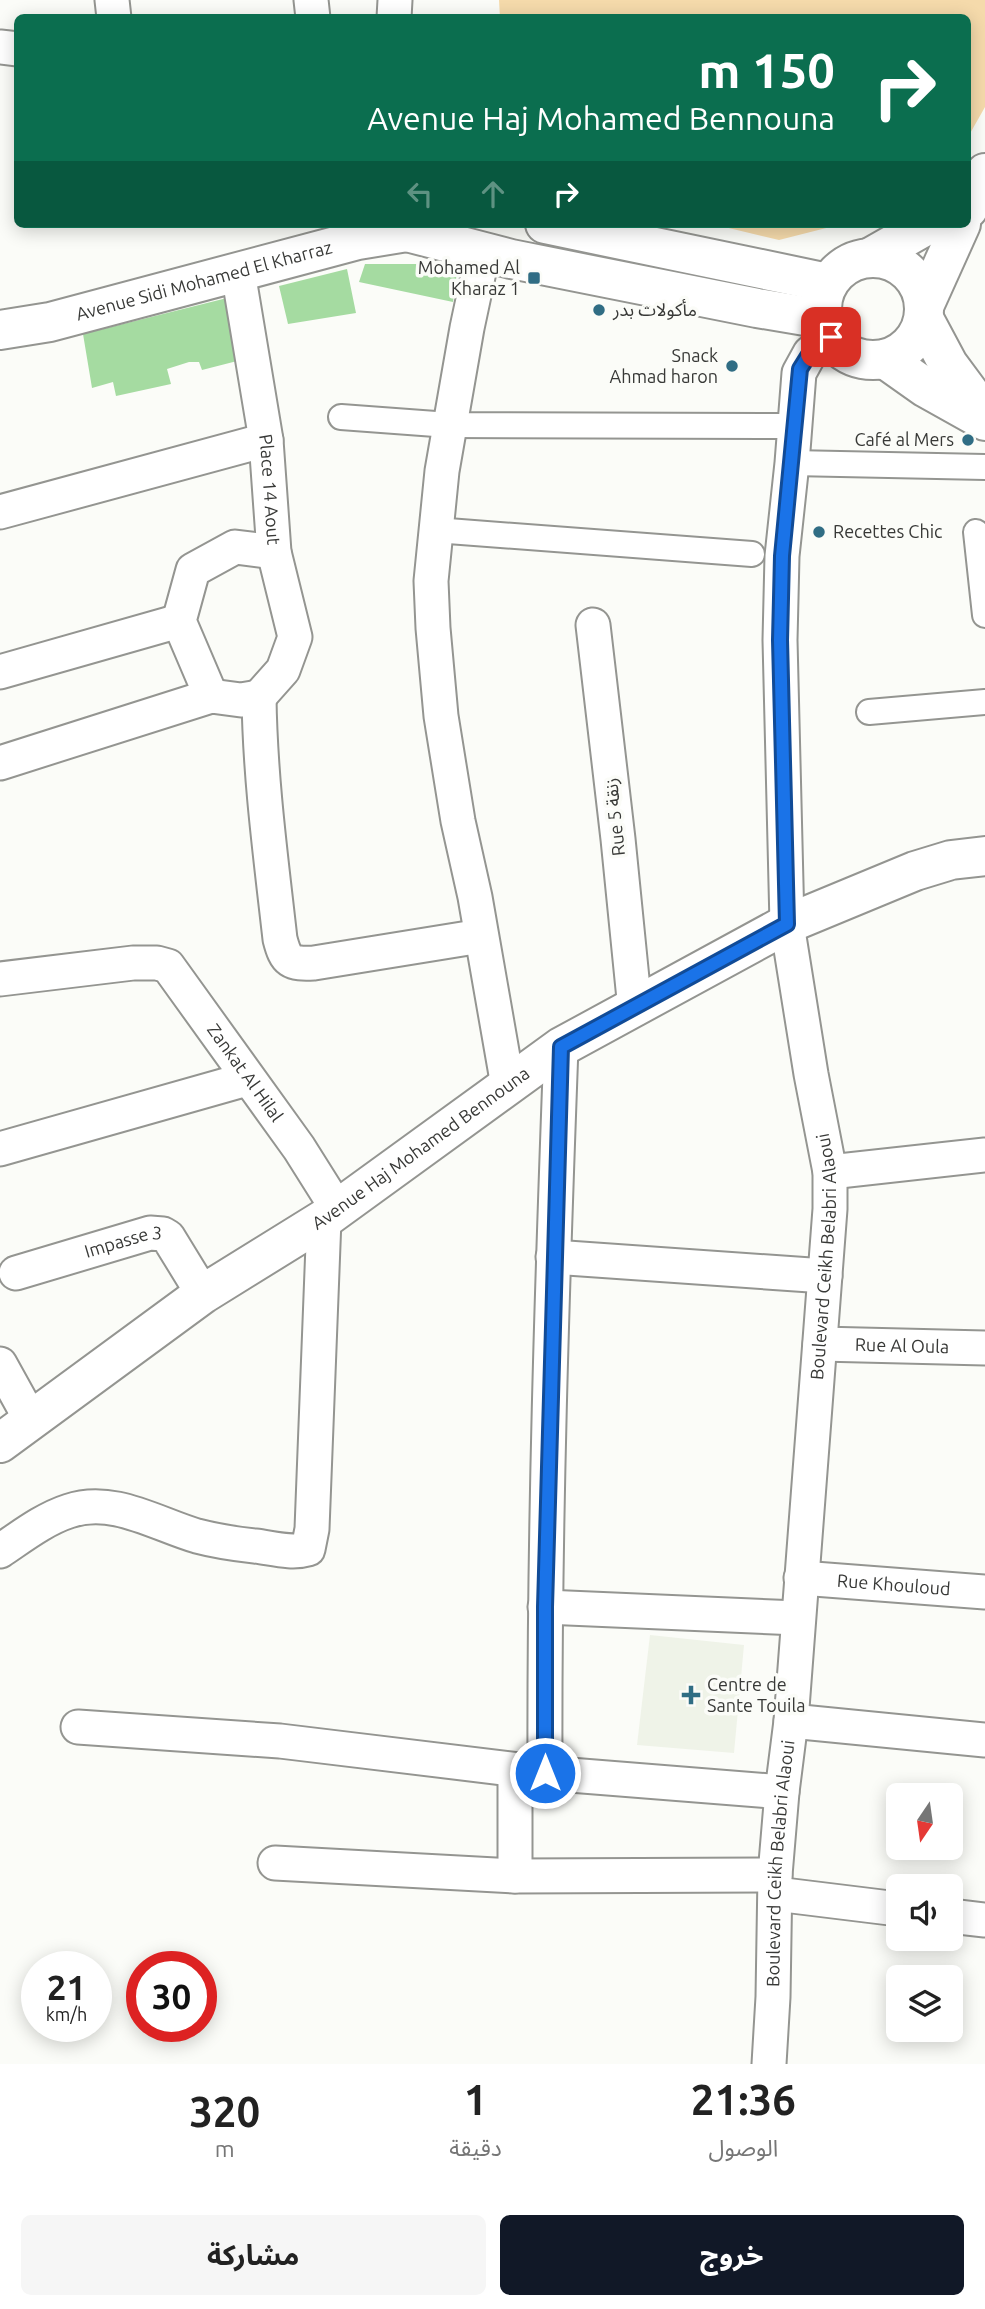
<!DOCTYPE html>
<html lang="ar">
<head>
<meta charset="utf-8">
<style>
  body { margin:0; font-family:Ubuntu,"Noto Sans Arabic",sans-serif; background:#f6f6f6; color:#222; direction:rtl; height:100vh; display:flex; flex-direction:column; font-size:26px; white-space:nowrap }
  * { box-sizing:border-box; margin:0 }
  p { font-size:23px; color:#767676 }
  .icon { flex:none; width:38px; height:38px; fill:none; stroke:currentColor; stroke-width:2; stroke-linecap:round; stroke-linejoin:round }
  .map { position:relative; height:2064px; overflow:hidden; direction:ltr }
  .side { display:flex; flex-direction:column; background:#fff; flex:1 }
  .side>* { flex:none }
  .hud { position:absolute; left:14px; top:14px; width:957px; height:214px; border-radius:10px; box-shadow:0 4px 18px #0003; direction:rtl; background:#0b6e4f; color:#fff; overflow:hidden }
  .needle { width:46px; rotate:193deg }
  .fabs { position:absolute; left:886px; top:1783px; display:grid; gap:14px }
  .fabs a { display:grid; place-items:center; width:77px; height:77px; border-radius:10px; background:#fff; box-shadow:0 4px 18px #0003; font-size:35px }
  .speed { position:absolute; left:21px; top:1951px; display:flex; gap:14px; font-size:35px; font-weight:700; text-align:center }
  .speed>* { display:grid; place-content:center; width:91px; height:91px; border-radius:50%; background:#fff; box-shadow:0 4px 18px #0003; line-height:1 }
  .speed small { font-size:18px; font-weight:400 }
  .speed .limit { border:10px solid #d22; background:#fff; color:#111 }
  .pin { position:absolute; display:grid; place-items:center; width:60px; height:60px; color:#fff; margin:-30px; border-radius:14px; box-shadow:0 4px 10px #0006 }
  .me { position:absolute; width:77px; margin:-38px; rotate:0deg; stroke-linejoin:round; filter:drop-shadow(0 0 5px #0008) }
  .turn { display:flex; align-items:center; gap:24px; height:147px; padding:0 21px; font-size:32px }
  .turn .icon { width:91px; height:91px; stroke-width:2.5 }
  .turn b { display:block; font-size:49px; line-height:60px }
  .lanes { display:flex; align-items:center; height:66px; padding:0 21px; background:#0003; justify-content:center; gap:35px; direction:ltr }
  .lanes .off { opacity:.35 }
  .eta { display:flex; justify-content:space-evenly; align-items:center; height:119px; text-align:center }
  .eta b { font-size:42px; font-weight:700; line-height:49px }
  .cta { display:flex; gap:14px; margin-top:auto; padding:14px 21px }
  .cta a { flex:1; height:80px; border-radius:10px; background:#111827; color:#fff; font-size:28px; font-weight:700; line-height:80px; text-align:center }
  .cta a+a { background:#f6f6f6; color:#222 }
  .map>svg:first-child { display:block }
</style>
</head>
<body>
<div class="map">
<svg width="985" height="2064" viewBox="0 0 985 2064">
  <rect width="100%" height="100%" fill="#fbfcf8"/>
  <path fill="#eff3e8" d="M650,1635L744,1645L734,1753L637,1745Z"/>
  <path fill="#f5daab" d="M499,0H985V107L968,137V18H500Z
    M712,224H842L779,240Z"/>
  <path fill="#a5dba1" d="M365,264H458L453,302L359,282Z
    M347,269L356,313L288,324L279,286Z
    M231,297L241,360L202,370L199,362H189L167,369L171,384L116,396L113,382L92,388L83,334Z"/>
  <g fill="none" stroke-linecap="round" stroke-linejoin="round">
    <g stroke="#949591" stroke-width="28">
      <path id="pedestrian" d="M341,417L449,425L794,426
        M792,463L985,467
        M435,530L752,554
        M976,532L985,615
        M869,712L985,702"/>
    </g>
    <g stroke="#949591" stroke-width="37">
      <g id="minor">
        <path d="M112,0L114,18"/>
        <path d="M311,0L313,18"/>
        <path d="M394,18L395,0"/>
        <path d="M0,47L18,49"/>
        <path d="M483,253L467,328L442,471L431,581L433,628L441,716L458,821L475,897L508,1086"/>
        <path id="s1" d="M238,272L266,440L274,552L295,637L283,670L259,697"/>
        <path d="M0,512L266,440"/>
        <path d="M593,625L618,839L635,1009"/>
        <path d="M0,672L179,621"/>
        <path d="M211,696L179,621L193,570L235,547L274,552"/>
        <path d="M259,697C260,778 271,859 280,939C286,962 290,964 314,963L481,936"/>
        <path d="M0,763L211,696L241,700L259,697"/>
        <path id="s2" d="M0,979L133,963H157L168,966L299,1148L338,1210"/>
        <path d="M0,1149L247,1079"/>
        <path d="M830,1172L985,1155"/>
        <path d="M553,1257L825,1276"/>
        <path id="s3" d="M16,1273L150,1233L163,1234L168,1237L203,1294"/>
        <path id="s4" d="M820,1344L985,1348"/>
        <path d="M0,1364L31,1420"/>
        <path d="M0,1551C21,1537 44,1519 69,1511C113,1496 156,1524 197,1536C216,1541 236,1544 255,1546C272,1548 291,1554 308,1549L312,1529L324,1219"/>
        <path id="s5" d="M801,1578L985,1592"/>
        <path d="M545,1607L798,1618"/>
        <path d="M791,1721L985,1740"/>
        <path d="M78,1727L280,1741L545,1773L782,1792"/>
        <path d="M545,1773C544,1531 552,1289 561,1047"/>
        <path d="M275,1863L515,1876L775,1875"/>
        <path d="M515,1876V1770"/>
        <path d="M776,1894L898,1909"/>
        <path d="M950,1916L985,1920"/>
        <path id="s6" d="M769,2064L773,1997L775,1875L782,1792L791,1721L830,1209V1172L811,1074L787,924L780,640L782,556L792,463L799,373L810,353L831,337"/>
      </g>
    </g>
    <g stroke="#949591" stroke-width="42">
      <g id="tertiary">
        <path d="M968,209L985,173"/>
        <path d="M545,224L828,283"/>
        <path d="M407,232L511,259L757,308L823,319"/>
        <path d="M871,257L929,224"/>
        <circle cx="873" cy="309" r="51"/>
        <path d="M925,304L961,224"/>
        <path d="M924,319L948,364L985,414"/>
        <path id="s7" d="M0,330L50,322L358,240L407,232L434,224"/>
        <path d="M885,359L926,388L985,421"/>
        <path id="s8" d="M0,1443L203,1294L324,1219L561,1047L787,924L915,871L951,860L985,856"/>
      </g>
    </g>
    <use href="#pedestrian" stroke="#fff" stroke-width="24"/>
    <use href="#minor" stroke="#fff" stroke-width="33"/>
    <use href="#tertiary" stroke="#fff" stroke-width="38"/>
  </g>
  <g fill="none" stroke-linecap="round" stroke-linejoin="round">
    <g stroke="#114b97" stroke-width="18">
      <path id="route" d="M545,1773V1607L561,1047L787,924L780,640L782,556L800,369L810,353L831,337"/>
    </g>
    <use href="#route" stroke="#1a73e8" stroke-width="12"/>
  </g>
  <g fill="#306d84" stroke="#fbfcf8" stroke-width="2.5">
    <rect x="527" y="271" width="14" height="14" rx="3.5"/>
    <circle cx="599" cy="310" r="7"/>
    <circle cx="732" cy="366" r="7"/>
    <circle cx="968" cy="440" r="7"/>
    <circle cx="819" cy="532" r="7"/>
    <path d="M687.5 1684.5h7v7h7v7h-7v7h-7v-7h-7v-7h7z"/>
  </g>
  <g text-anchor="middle" stroke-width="7" stroke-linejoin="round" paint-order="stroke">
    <g font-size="18" fill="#383937" stroke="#fbfcf8" text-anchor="end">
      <text x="520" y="274">Mohamed Al<tspan x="520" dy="21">Kharaz 1</tspan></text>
      <text x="613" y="316" text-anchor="start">مأكولات بدر</text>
      <text x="718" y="362">Snack<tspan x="718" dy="21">Ahmad haron</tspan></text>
      <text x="954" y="446">Café al Mers</text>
      <text x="833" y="538" text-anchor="start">Recettes Chic</text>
      <text x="707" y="1691" text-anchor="start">Centre de<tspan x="707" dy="21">Sante Touila</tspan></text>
    </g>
    <g font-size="18" fill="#383937" stroke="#fbfcf8">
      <text dy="6" stroke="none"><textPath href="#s7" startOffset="210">Avenue Sidi Mohamed El Kharraz</textPath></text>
      <text dy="6" stroke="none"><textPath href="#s1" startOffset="220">Place 14 Aout</textPath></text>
      <text transform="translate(615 817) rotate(-96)" y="6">Rue 5 زنقة</text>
      <text dy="6" stroke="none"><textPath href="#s2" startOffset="301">Zankat Al Hilal</textPath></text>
      <text dy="6" stroke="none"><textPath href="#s8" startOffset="514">Avenue Haj Mohamed Bennouna</textPath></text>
      <text dy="6" stroke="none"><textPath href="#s3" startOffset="112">Impasse 3</textPath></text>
      <text dy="6" stroke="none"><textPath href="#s6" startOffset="810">Boulevard Ceikh Belabri Alaoui</textPath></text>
      <text dy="6" stroke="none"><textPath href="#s4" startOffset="82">Rue Al Oula</textPath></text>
      <text dy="6" stroke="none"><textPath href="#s5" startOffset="93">Rue Khouloud</textPath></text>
      <text dy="6" stroke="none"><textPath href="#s6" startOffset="201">Boulevard Ceikh Belabri Alaoui</textPath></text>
    </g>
  </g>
</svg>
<div class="fabs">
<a><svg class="needle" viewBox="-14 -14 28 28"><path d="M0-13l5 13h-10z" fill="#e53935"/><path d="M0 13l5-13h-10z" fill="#767676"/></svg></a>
<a><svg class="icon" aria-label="sound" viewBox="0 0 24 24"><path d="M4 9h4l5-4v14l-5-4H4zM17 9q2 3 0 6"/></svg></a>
<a><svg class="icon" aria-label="layers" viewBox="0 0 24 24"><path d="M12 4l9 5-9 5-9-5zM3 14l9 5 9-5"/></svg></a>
</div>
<div class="speed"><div>21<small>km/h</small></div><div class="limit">30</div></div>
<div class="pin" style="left:831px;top:337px;background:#d93025"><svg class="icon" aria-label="arrive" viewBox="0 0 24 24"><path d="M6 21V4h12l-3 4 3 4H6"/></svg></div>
<svg class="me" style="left:545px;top:1773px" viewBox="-20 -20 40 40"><circle r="17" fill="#1a73e8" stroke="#fff" stroke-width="3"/><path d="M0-11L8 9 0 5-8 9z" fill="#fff"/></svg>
<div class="hud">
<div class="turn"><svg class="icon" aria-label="right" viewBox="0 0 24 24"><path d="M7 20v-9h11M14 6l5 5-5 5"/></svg><div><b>150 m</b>Avenue Haj Mohamed Bennouna</div></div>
<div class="lanes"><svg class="icon off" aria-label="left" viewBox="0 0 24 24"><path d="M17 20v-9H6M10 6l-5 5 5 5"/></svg><svg class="icon off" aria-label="ahead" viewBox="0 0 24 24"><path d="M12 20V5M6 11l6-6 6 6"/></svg><svg class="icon" aria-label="right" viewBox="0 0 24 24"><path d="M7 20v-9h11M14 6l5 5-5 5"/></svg></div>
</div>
</div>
<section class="side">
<div class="eta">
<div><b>21:36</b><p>الوصول</p></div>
<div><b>1</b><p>دقيقة</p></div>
<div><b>320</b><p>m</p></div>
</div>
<div class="cta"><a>خروج</a><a>مشاركة</a></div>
</section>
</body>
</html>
